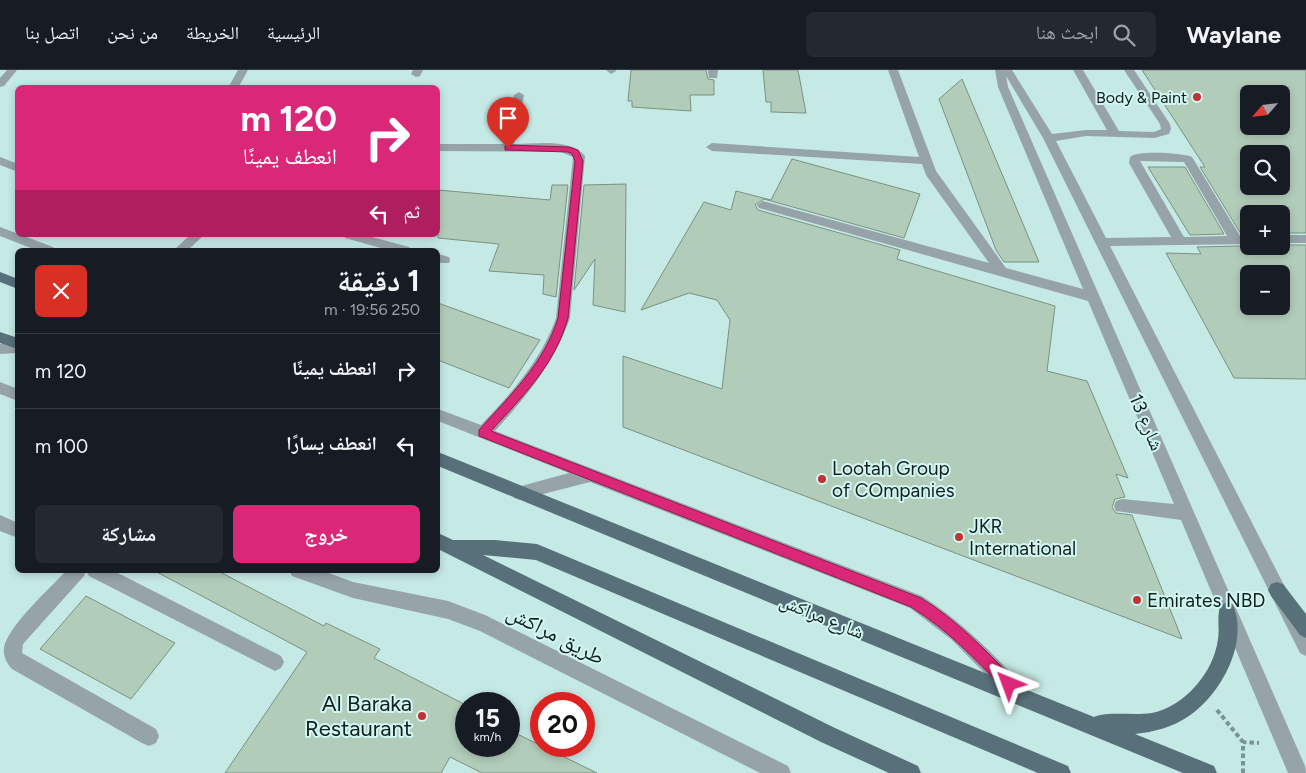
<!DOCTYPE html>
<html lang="ar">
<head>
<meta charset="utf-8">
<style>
  body { margin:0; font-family:Figtree,"Noto Naskh Arabic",sans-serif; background:#242831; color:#f1f3f6; direction:rtl; height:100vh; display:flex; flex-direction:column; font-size:19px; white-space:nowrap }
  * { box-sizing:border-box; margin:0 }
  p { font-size:16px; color:#9ea1a6 }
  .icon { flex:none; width:28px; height:28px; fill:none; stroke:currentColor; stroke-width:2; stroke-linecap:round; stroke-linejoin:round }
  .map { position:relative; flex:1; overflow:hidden; direction:ltr }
  .details { position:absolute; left:15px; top:178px; width:425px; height:325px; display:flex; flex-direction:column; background:#171b24; border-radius:8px; box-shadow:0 2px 8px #0003; direction:rtl }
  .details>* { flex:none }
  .hud { position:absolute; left:15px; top:15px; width:425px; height:152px; border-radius:8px; box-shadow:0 2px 8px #0003; direction:rtl; background:#db2777; color:#fff; overflow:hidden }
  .needle { width:32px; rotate:242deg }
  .fabs { position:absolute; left:1240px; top:15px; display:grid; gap:10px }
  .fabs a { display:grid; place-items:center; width:50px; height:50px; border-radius:8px; background:#171b24; box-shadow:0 2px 8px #0003; font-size:25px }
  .speed { position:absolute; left:455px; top:622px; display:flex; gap:10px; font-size:25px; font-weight:700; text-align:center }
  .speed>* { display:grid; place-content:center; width:65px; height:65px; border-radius:50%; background:#171b24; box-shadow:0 2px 8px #0003; line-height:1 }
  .speed small { font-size:12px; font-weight:400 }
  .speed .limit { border:8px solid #d22; background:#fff; color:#111 }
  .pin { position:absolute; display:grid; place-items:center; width:42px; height:42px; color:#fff; margin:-51px -21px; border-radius:50% 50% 50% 0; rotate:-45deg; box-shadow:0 0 5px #0007 }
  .pin .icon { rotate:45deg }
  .me { position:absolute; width:55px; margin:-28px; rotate:316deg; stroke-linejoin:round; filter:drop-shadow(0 0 4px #0008) }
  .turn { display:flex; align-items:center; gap:18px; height:105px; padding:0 20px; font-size:22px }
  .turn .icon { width:65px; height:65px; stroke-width:2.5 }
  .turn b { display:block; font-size:35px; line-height:42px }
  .then { display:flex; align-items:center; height:48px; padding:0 20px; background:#0003; gap:10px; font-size:19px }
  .round { display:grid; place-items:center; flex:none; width:52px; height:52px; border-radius:8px; background:#242831 }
  .summary { display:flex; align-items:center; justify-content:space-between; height:85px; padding:0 20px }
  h1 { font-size:30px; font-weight:700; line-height:38px }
  .cta { display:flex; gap:10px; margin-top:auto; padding:10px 20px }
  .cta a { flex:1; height:58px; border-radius:8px; background:#db2777; color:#fff; font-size:20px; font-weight:700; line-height:58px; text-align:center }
  .cta a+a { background:#242831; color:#f1f3f6 }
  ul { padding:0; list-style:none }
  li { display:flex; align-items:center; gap:15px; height:75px; padding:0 20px; border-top:1px solid #363941 }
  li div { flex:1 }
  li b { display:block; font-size:19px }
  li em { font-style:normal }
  header { display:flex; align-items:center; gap:30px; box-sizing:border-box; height:70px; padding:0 25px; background:#171b24; border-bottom:1px solid #363941 }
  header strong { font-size:24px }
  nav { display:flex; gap:28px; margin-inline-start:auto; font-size:18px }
  .search { width:350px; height:45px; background:#242831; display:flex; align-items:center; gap:12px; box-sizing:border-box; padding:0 18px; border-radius:8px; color:#9ea1a6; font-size:19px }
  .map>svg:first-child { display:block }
</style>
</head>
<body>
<header>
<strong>Waylane</strong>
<div class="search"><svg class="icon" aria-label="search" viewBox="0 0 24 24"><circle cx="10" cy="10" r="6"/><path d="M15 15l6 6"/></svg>ابحث هنا</div>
<nav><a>الرئيسية</a><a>الخريطة</a><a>من نحن</a><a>اتصل بنا</a></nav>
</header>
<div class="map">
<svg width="1306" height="703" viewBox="0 0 1306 703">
  <rect width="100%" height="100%" fill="#c5e9e5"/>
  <path fill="#b2ccba" stroke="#799281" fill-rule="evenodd" d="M631,0H706L708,9L714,10V25H690L691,41L632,37V31H628Z
    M763,0H798L806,43L771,42V32H766Z
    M1142,0H1306V163H1281V144H1249V164H1241L1200,97H1205ZM1249,24H1281V56H1249ZM1249,84H1281V116H1249Z
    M962,9L1039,192H1004L996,180L939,29Z
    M792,89L920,124L904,168L764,129L755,135L758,140L900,180L897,189L1055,236L1047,301L1087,311L1128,408L1116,404L1125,427L1115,429L1112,437L1116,443L1132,445L1182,569L623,357V286L722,319L730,250L717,230L689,223L641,240L704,132L731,140L736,121L771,130Z
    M1148,97H1185L1224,164L1190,165Z
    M626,114L625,242L593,235L595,189L574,220L584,115Z
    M552,115H568L556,227L543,224L544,205L489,201L499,174L438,168V120L550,130Z
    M1281,175H1306V309L1234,308L1166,183L1201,184L1197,177ZM1249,204H1281V236H1249Z
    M438,233L540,270L509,318L438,290Z
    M153,500H216L324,556L326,553L380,579L374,588L466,635V676H509V660L597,703H482L450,687L441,703H225L307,582Z
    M86,526L175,573L131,629L40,579Z"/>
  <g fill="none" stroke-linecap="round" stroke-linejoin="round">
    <path stroke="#799390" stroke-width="4" stroke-dasharray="4.5 3" stroke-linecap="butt" d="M1217,640L1243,672
      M1243,703V672L1259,673"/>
    <path fill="#96a3a8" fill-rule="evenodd" d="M7,0H17L4,16L0,17V8Z
      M238,0H248L238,18H228Z
      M413,0H423L420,6L416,7L411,4Z
      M606,0H616V1L611,4Z
      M708,0H718L717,8H709Z
      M888,0H898L936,101L1006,198L1083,219L998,17L995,0H1012L1052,64L1086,60H1107L1073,0H1083L1119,61L1154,62L1161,59L1160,54L1124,0H1134L1170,54L1171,59L1169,64L1154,68L1086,66L1056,71L1106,168L1171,167L1129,93L1130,87C1137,80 1183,83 1192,87L1240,166H1249V174L1110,176L1306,558V586L1300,583L1043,68L1006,6L1008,17L1305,696L1306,703H1288L1181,450L1116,441L1114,436L1116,431L1122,429L1174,434L1088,231L759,138L757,135L763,131L989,193L926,105L922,94L712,81L706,77L712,73L919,87ZM1140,91L1184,92L1227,166L1184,167Z
      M519,22L524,25L514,74C535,74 571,68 585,86L570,248C554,293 527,326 495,361L922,526C954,547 981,571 1007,599C1015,607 1025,614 1029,625L1027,632L1020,634L1013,632L952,570L910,538L590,412L520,430L514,428L512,423L514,418L569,403L438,351V339L481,355C512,322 541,291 556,248L573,87L561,82L438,81V74H503L514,25Z
      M0,87L18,94V102L0,95Z
      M0,157L53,177L55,180H36L0,166Z
      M190,165H204L188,180H174Z
      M343,165H365L409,177L411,180H388L345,168Z
      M1281,165H1306V173H1281Z
      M438,184L449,187L450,190L449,193H438Z
      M18,273V283L0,284V274Z
      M0,312L18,319V331L0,324Z
      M0,445L18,453V468L0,461Z
      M67,500H112L281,586L284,592L281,598L275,601L269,598L89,506L86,500L84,506L23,574L22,583L156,659L159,666L156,673L149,676L142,673L12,599C7,594 3,586 4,578C7,557 51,517 67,500Z
      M289,500H321L353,512L448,531L485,545L788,696L791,703H760L480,561L448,549L353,528L292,506Z"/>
    <path fill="#577079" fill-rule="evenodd" d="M0,202L18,209V219L0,212Z
      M0,262L18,268V279L0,273Z
      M438,382L1094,647C1109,641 1134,646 1152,643C1185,636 1214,602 1218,569C1220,558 1216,546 1221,535L1227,532L1233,535C1249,573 1221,624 1189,646C1173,657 1154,662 1135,664L1214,696L1217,703H1183L438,396Z
      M438,463L453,470H495L537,474L1068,696L1071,703H1038L536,490L483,485L835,658L918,696L921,703H889L821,672L438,479Z
      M1277,512L1283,514L1306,544V568L1300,565L1271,526L1268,520L1271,514Z"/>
  </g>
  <path fill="#db2777" stroke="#8e194d" d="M508,75L569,77L578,80L583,91L568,248C555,295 523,326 491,361L921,528C957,550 984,579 1014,609L1016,614L1014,619L1009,621L1004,619C975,589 948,560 911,537L479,366V360C510,325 544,294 558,248L575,91L572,84L568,82L505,80V76Z"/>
  <g fill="#c13330" stroke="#d2f6f2" stroke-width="2">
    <circle cx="1197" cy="27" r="5"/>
    <circle cx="822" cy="409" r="5"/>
    <circle cx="959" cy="467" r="5"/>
    <circle cx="1137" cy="530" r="5"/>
    <circle cx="422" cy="646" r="5"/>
  </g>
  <g text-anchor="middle" stroke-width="4" stroke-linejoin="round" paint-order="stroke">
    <g font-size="16" fill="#111f1d" stroke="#d2f6f2" text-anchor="end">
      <text x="1187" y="33">Body &amp; Paint</text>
    </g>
    <g font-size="19" fill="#111f1d" stroke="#d2f6f2">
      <text transform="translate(1147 352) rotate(67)" y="7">شارع 13</text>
      <text transform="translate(822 546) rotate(22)" y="7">شارع مراكش</text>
    </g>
    <g font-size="19" fill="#111f1d" stroke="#d2f6f2" text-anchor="start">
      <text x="832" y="405">Lootah Group<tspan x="832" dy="22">of COmpanies</tspan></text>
      <text x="969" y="463">JKR<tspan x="969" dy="22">International</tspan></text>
      <text x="1147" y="537">Emirates NBD</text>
    </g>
    <g font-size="22" fill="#111f1d" stroke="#d2f6f2">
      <text transform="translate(556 564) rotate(27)" y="8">طريق مراكش</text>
    </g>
    <g font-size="22" fill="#111f1d" stroke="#d2f6f2" text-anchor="end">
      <text x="412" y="641">Al Baraka<tspan x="412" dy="25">Restaurant</tspan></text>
    </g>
  </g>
</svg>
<div class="fabs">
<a><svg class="needle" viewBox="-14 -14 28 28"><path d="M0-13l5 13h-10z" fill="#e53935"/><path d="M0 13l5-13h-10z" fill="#9ea1a6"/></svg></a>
<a><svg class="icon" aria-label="search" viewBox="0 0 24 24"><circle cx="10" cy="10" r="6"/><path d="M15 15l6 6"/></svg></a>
<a>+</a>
<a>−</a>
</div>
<div class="speed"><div>15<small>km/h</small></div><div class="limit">20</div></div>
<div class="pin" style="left:508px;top:78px;background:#d93025"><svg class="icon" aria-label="arrive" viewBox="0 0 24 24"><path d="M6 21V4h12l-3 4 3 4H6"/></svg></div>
<svg class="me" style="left:1009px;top:614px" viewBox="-20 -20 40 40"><path d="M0-17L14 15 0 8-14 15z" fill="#db2777" stroke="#fff" stroke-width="4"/></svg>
<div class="hud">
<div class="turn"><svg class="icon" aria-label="right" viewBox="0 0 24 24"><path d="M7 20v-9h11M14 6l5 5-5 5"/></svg><div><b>120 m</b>انعطف يمينًا</div></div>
<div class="then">ثم<svg class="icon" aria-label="left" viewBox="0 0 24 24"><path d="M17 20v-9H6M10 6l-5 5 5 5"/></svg></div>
</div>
<section class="details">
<div class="summary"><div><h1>1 دقيقة</h1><p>250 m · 19:56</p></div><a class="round" style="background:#d93025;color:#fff"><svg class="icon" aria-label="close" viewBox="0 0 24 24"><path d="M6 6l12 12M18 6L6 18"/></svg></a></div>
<ul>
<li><svg class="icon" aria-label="right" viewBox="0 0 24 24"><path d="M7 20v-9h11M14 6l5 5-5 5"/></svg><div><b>انعطف يمينًا</b></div><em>120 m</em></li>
<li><svg class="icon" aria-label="left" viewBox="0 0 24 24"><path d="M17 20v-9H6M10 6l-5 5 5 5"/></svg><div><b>انعطف يسارًا</b></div><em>100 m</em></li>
</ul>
<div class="cta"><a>خروج</a><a>مشاركة</a></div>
</section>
</div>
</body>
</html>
